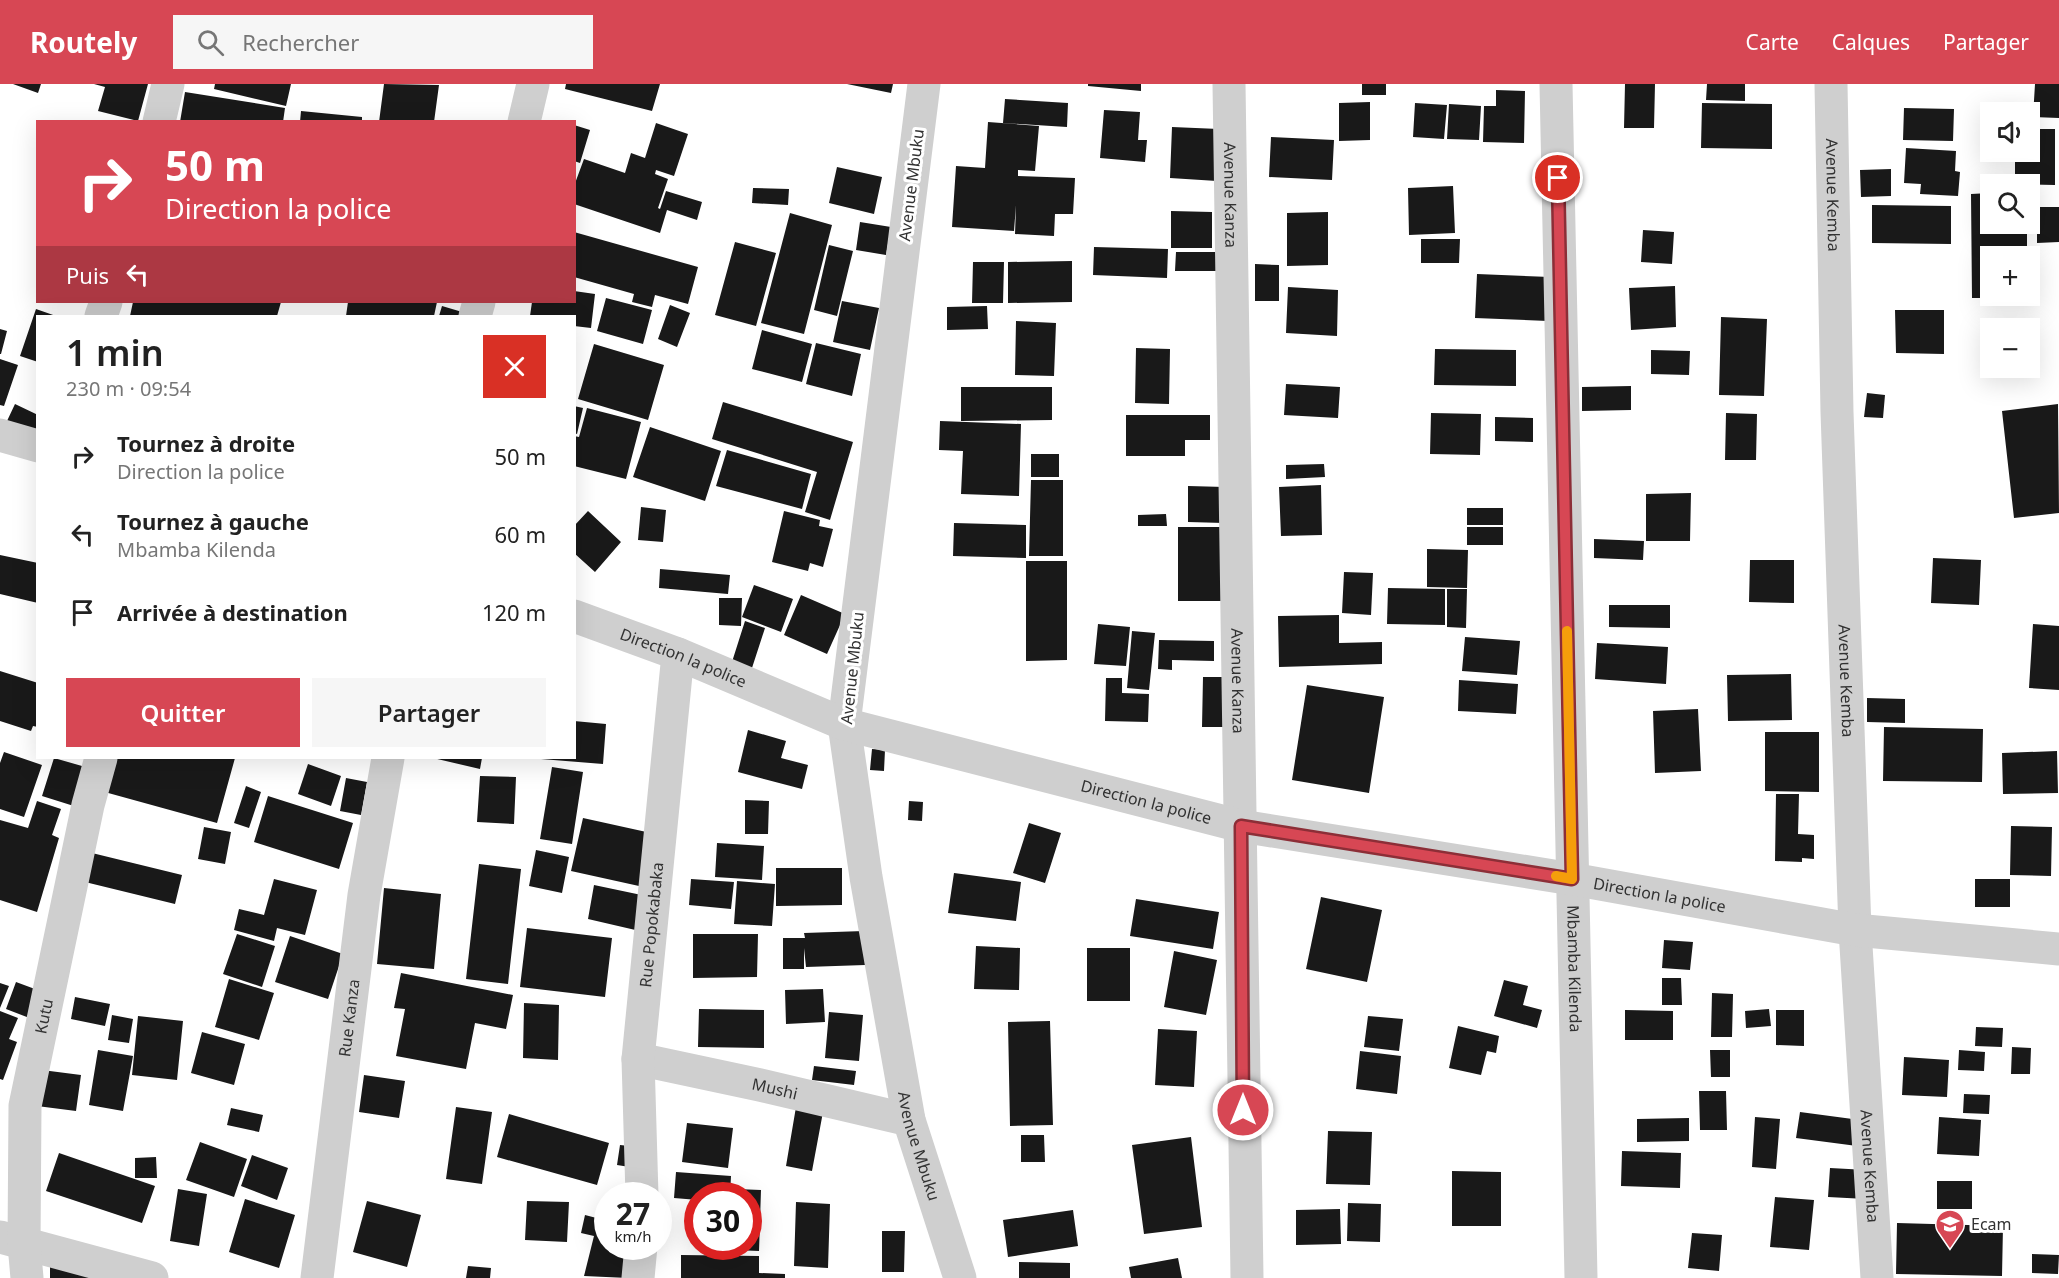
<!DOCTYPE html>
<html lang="fr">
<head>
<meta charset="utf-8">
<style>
  body { margin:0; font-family:"Noto Sans",sans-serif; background:#f6f6f6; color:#222; height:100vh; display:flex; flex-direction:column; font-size:22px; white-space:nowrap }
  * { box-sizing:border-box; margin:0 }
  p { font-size:20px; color:#767676 }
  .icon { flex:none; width:33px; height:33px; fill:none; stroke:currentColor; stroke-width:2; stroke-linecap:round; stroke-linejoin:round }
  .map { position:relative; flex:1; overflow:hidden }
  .drawer { position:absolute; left:36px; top:231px; width:540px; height:444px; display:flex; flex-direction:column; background:#fff; border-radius:0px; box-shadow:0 6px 24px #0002 }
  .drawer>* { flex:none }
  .top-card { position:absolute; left:36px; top:36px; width:540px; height:183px; border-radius:0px; box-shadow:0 6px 24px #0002; background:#d74754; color:#fff; overflow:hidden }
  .fabs { position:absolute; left:1980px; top:18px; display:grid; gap:12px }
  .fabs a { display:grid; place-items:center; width:60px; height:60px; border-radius:0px; background:#fff; box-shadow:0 6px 24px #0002; font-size:30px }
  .speed { position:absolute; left:594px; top:1098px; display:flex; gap:12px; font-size:30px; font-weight:700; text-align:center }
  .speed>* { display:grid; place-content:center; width:78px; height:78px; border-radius:50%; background:#fff; box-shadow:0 6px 24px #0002; line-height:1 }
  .speed small { font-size:15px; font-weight:400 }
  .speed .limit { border:9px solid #d22; background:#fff; color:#111 }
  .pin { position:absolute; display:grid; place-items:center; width:51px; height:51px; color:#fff; margin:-26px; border:3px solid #fff; border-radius:50%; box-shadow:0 2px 6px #0007 }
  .me { position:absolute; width:66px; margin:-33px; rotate:0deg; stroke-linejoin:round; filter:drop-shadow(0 0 4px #0008) }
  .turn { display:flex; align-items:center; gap:21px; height:126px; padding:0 30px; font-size:27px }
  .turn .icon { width:78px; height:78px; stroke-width:2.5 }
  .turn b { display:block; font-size:42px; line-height:51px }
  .then { display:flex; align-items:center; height:57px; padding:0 30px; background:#0003; gap:12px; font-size:22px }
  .round { display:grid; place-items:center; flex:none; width:63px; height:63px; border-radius:0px; background:#f6f6f6 }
  .head { display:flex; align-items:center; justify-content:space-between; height:102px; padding:0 30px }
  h1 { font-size:36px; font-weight:600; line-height:45px }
  .cta { display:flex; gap:12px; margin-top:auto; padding:12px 30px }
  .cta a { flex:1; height:69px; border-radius:0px; background:#d74754; color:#fff; font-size:24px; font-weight:600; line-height:69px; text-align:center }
  .cta a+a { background:#f6f6f6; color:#222 }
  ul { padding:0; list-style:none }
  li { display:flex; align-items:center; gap:18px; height:78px; padding:0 30px }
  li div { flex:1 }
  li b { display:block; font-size:22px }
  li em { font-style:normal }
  header { display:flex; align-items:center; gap:36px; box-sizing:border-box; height:84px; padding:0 30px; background:#d74754; color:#fff }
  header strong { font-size:28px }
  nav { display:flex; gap:33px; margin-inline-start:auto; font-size:21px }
  .search { width:420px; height:54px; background:#f6f6f6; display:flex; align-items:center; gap:15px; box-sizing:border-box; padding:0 21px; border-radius:0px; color:#767676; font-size:22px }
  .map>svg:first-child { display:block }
</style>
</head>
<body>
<header>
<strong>Routely</strong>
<div class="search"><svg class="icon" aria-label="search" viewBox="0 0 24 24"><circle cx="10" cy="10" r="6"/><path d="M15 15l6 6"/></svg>Rechercher</div>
<nav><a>Carte</a><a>Calques</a><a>Partager</a></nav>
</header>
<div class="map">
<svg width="2059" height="1194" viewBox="0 0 2059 1194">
  <rect width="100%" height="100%" fill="#fff"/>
  <path fill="#191919" d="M13,0H41L38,9Z
    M94,0H148L138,37L98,27L105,3Z
    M215,0H291L286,22L214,5Z
    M384,0L439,1L434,38H379Z
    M566,0H660L652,27L565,5Z
    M847,0H893L891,9Z
    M1088,0H1141V7L1088,2Z
    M1362,0H1386V11H1362Z
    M1625,0H1655L1654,44H1624Z
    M1707,0H1745V17L1706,16Z
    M2035,0H2059V34L2033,33Z
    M1496,6L1525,7L1524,59L1483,58L1484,22H1496Z
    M185,8L285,24L283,38H180Z
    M1005,15L1068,19L1067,43L1003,39Z
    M1370,18V56L1339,57V19Z
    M1415,19L1447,21L1444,55L1413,53Z
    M1702,19L1772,20V65L1701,64Z
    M1449,20L1481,22L1479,56L1447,55Z
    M1904,24L1954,25L1953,57L1903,56Z
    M1104,26L1140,28L1138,56H1147L1145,78L1100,74Z
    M301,27L362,33V38H300Z
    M988,38L1039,42L1035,87L1018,86V92L1075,94L1073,130H1055L1054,152L1015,150L1016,121L1014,147L952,143L956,82L985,84Z
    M656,39L688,50L674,92L656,86L655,90L668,95L658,124L660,125L666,107L702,118L697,136L667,126L660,149L574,120V102L584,75L625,89L631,69L645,74Z
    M574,41L590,46L580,79L574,77Z
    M1172,43L1219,45L1217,97L1170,94Z
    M2030,45H2055V101L2015,100V68H2030Z
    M1271,53L1334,56L1332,96L1269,93Z
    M1906,64L1956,67L1955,87L1960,88L1958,112L1920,110L1921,100L1904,99Z
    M837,83L882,93L874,130L829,119Z
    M1891,85V112L1861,113L1860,86Z
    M1453,102L1455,149L1409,151L1408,104Z
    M753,104L789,105L788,121L752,119Z
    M1990,109V140H2027V172H1990V214H1972L1971,110Z
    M1872,121L1951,122V160L1872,159Z
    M2037,123H2059V158L2037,159Z
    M1171,127L1212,128V164H1171Z
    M1328,128V181L1287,182V129Z
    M790,129L832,141L804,250L761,239Z
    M860,138L891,143L886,171L856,166Z
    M1643,146L1674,148L1672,180L1641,178Z
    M574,148L698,183L688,220L655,211L652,223L632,218L634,210L574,193Z
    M1421,155H1460L1459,179H1421Z
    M735,158L776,169L756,242L715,231Z
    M829,161L853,167L837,232L814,226Z
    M1094,163L1168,165L1167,194L1093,191Z
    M1176,168H1220V187H1175Z
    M1072,177V218L1008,219V178Z
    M973,178H1004L1003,219H972Z
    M1255,180L1279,181V217H1255Z
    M1477,190L1550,193L1548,237L1475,234Z
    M1675,202L1676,243L1631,246L1629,204Z
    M1288,203L1338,206L1337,252L1286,249Z
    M574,207L595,210L591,244L574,242V232H530L532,218H574Z
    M606,214L652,226L643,260L597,247Z
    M842,217L879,224L870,266L833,258Z
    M133,218H281L277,232H130Z
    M348,218H437L434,232H346Z
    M670,221L690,229L677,263L658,255Z
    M442,222L469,230L468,232H439Z
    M987,222L988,245L947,246V223Z
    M36,225L56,232H38V278L20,272Z
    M1895,226H1944V270L1896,269Z
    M1721,233L1767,235L1764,312L1719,311Z
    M1016,237L1056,239L1054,292L1015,291Z
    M0,245L7,247L1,270H0Z
    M762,246L812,260L802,298L752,285Z
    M816,259L861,270L852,312L806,300Z
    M594,260L664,281L648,336L578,315Z
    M1136,264L1170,265L1169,320L1135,319Z
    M1435,265L1516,266V302L1434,301Z
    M1651,266L1690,267L1689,291L1651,290Z
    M0,275L18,281L4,322L0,321Z
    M1286,300L1340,303L1338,334L1284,331Z
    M1631,302V326L1582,327V303Z
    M961,303H1052V336L961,337Z
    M1867,309L1885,311L1883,334L1864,333Z
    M723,318L853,358L830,436L805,428L817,388L712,355Z
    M15,320L38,331V352L7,337Z
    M2058,320L2059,429L2014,434L2002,327Z
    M574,322L583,324L577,350L574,349Z
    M587,324L641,338L626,395L574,382V352L579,353Z
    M1431,329L1481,330L1480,371L1430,370Z
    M1726,329L1757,330L1756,376H1725Z
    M1126,331H1210V356H1185V372H1126Z
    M1495,333L1533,334V358L1495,357Z
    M940,337L1021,340L1019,412L961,410L963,367L939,366Z
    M650,343L721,367L705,417L633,393Z
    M727,366L811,390L802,425L716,402Z
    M1031,370H1059V393H1031Z
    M1324,380L1325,393L1286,395V381Z
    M1031,396H1063V472H1029Z
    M1321,401L1322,451L1281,452L1279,403Z
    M1188,402L1225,403L1224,439L1188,438Z
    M1691,409L1690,457H1646V410Z
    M641,423L666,426L663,458L638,456Z
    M1467,424H1503V441H1467Z
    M588,427L621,458L595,488L574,469V442Z
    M784,427L820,436L819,442L833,445L823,483L810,479L808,487L772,478Z
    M1166,430L1167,442H1138V431Z
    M954,439L1026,441V474L953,472Z
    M1178,443H1222L1223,517H1178Z
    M1467,443H1503V461H1467Z
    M1594,455L1644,457L1643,476L1594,474Z
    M1427,465L1468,466L1467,504L1427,503Z
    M0,471L38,479V519L0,510Z
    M1933,474L1981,476L1979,521L1931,519Z
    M1750,476H1794V519L1749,518Z
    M1026,477H1067V576L1026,577Z
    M660,485L730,491L728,510L659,504Z
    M1344,488L1373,489L1371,531L1342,529Z
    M754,501L793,515L781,548L742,533Z
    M1388,504L1445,505V541L1387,540Z
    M1447,505H1467L1466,544L1447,543Z
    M801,511L845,530L827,570L784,551Z
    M719,514H742L741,542L719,541Z
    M1609,521H1670V544L1609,543Z
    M1339,531V559L1382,558V580L1279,583L1278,532Z
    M745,537L765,544L751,587L731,581Z
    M1098,540L1130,543L1126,582L1094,580Z
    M2033,540L2059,542V606L2029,604Z
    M1132,547L1155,549L1149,606L1127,604Z
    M1465,553L1520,557L1517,591L1462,587Z
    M1159,556L1214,557V577L1172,576V586L1158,585Z
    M1597,559L1668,563L1666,600L1595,595Z
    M0,587L38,599V643L33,642L31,647L0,637Z
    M1791,590L1792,636L1728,637L1727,591Z
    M1203,593H1228L1227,643H1202Z
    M1106,594H1122V609L1149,610L1148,638L1105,637Z
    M1459,596L1518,600L1516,630L1458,627Z
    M1307,601L1384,613L1369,709L1292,696Z
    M1867,614L1905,615V639L1867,638Z
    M1698,625L1701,687L1655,689L1653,627Z
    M574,637L606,640L603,680L541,675L574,674Z
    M1884,643L1983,645L1982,698L1883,697Z
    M748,646L786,657L781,674L808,681L802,705L738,688Z
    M1765,648H1819V708L1765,707Z
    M872,665L885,666L884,687L870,686Z
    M2057,667L2058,709L2003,710L2002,669Z
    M4,668L42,681L24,733L0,725V679Z
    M54,674L89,684L77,723L42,712Z
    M111,674H235L217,739L101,707Z
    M433,674H482L480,685Z
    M308,680L341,692L331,722L298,710Z
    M552,683L583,688L572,760L540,755Z
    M480,692L516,693L514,740L477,738Z
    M346,694L367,698L361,731L340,727Z
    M246,702L261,708L249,744L234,739Z
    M1776,710H1799L1798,750L1814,751V775L1802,774V778L1775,777Z
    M268,712L353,739L339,785L254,758Z
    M745,716L769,717L768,750H745Z
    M37,717L61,725L52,751L59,754L37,828L0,816V736L28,744Z
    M909,717L923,718L922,737L908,736Z
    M583,734L651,749L639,802L571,787Z
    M1029,739L1061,749L1045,799L1013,789Z
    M2011,742L2052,743L2051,792L2010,791Z
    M204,743L231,748L225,780L198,775Z
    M717,759L764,762L762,796L715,793Z
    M536,766L569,773L562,809L529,802Z
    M92,769L182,791L175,820L85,798Z
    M479,780L521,785L508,900L466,895Z
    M776,784H842V821L776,822Z
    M954,789L1021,798L1016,837L948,829Z
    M274,795L317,806L305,851L277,844L274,857L234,846L239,825L264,831Z
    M691,795L734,798L731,825L689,821Z
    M1975,795H2010V823H1975Z
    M737,797L775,800L772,842L734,840Z
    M594,801L651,813L644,848L588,835Z
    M384,804L441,810L434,885L377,880Z
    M1321,813L1382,826L1367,898L1306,885Z
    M1136,815L1219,828L1213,865L1130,852Z
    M527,844L612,854L605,913L520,903Z
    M864,847L865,881L806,883L804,864V885H783V854H805L804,849Z
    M237,850L275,862L262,903L223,890Z
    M693,850H758L757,893L693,894Z
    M290,852L343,870L328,915L275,898Z
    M1664,856L1693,858L1690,886L1662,884Z
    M976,862L1020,864L1019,906L974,905Z
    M1087,864H1130V917H1087Z
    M1174,867L1217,876L1206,931L1164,923Z
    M401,889L513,911L506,945L475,939L466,985L396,972L405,925L394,924Z
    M1662,894H1681L1682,921H1662Z
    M229,895L274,909L259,956L215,943Z
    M1504,896L1528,902L1523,921L1542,926L1537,944L1494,932Z
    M16,898L43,908L32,935L6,925Z
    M0,899L9,902L0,924Z
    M823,905L825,938L786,940L785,906Z
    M1712,909L1733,910L1732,953H1711Z
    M75,913L110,920L105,942L71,935Z
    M524,919L559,921L558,976L523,974Z
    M699,925L764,926V964L698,963Z
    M1769,925L1771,942L1746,944L1745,927Z
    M1625,926L1673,927V956H1625Z
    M1776,926H1804V962L1776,961Z
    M0,927L18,934L9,955L17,958L3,996L0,995Z
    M829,928L863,931L859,977L825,974Z
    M112,931L133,935L129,959L108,956Z
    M138,932L183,937L177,996L132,991Z
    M1368,932L1403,935L1399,967L1364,963Z
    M1050,937L1053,1041L1010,1042L1008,938Z
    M1458,942L1499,952L1496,969L1487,967L1481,991L1449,984Z
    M1976,943L2003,944L2002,963L1975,962Z
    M1158,945L1197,947L1194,1003L1155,1001Z
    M202,948L245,960L234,1001L191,989Z
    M2012,963L2031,964L2030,990H2011Z
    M98,966L133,972L123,1027L89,1021Z
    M1710,966H1730V993H1711Z
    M1959,966L1985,968L1984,987L1958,986Z
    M1360,967L1401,972L1397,1010L1356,1005Z
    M1904,973L1949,976L1947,1013L1902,1011Z
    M814,982L856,987L854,1001L812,996Z
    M42,986L81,991L76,1027L37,1022Z
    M364,991L405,997L399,1034L359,1028Z
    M1699,1007H1726L1727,1046H1700Z
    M1964,1010L1990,1011L1989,1030L1963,1029Z
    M456,1023L492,1028L482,1100L446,1095Z
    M796,1023L823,1028L812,1087L786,1082Z
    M231,1024L263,1031L259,1048L227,1041Z
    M1800,1028L1860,1036L1857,1062L1796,1054Z
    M509,1030L609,1059L597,1101L497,1073Z
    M1755,1033L1780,1035L1776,1085L1752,1083Z
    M1939,1033L1981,1036L1979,1072L1937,1070Z
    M1689,1034V1057L1637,1058V1035Z
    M687,1039L733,1044L728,1084L682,1078Z
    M1328,1047L1372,1048L1370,1101L1326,1100Z
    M1021,1051H1044L1045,1078H1021Z
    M1191,1053L1202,1143L1144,1150L1132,1061Z
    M200,1058L247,1075L234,1113L186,1096Z
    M620,1061L639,1063L636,1084L617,1081Z
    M1622,1067L1681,1069L1680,1104L1621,1102Z
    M59,1069L155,1102L142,1139L46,1107Z
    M252,1071L288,1084L277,1116L241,1102Z
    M156,1073L157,1094H135V1074Z
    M1830,1084L1867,1086L1866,1115L1828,1113Z
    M1452,1087L1501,1088V1142H1452Z
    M676,1088L731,1092L730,1112H698V1116L674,1114Z
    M1937,1097H1972V1125H1937Z
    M178,1105L207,1110L199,1162L170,1157Z
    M736,1105L761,1106L759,1167L734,1166V1162H748V1112H736Z
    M1775,1113L1814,1116L1809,1166L1770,1163Z
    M245,1115L295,1131L279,1184L229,1168Z
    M367,1117L421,1131L407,1183L353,1168Z
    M527,1117L569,1118L567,1158L525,1156Z
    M796,1118L830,1120L828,1184L794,1182Z
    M1348,1119L1381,1120L1380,1158L1347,1157Z
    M1340,1125L1341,1160L1296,1161V1126Z
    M1073,1126L1078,1162L1008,1173L1003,1136Z
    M585,1131L608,1137L609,1168L633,1174L628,1194L584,1192L594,1152L581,1149Z
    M1897,1139L2003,1142L2002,1192L1896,1190Z
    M882,1147H905L904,1188H882Z
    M1692,1149L1722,1151L1719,1187L1688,1184Z
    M2032,1170L2059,1171L2058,1190L2032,1189Z
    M681,1171L759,1172V1189L785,1190V1194H681Z
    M1178,1174L1182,1194H1131L1129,1183Z
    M1019,1178L1070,1179V1194H1019Z
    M50,1182L98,1194H50Z
    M468,1182L491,1184L490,1194H466Z"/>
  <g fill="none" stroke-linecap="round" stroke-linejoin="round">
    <g stroke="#cfcfcf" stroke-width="33">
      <path id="s1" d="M924,0L844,640L866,793L909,1036L960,1194"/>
      <path id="s2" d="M1229,0L1247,1194"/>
      <path id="s3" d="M1556,0L1581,1194"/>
      <path id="s4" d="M1831,0L1837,328L1855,846L1877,1194"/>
      <path d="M159,38L168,0"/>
      <path d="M524,38L533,0"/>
      <path d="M101,232L106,218"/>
      <path d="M475,232L479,218"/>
      <path d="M0,351L38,362"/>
      <path id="s5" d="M574,532L678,570L844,640L1241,742L1572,795L1855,846L2059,865"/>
      <path id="s6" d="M638,975L760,1001L909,1036"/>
      <path id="s7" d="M642,1112L638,975L678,570"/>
      <path d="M0,1153L152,1194"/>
      <path id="s8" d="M27,1194L24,1160L25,1022L88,721L101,674"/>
      <path id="s9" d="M317,1194L364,811L388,674"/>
      <path d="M638,1194L641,1162"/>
    </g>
  </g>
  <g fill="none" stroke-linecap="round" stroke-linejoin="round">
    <g stroke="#8c2e37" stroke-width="15">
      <path id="route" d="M1243,1026L1241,742L1572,795L1558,94"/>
    </g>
    <use href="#route" stroke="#d74754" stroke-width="10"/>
    <path stroke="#f59e0b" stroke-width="10" d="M1556,792L1572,795L1567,547"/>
  </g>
  <defs>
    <g id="school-pin" transform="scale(1.5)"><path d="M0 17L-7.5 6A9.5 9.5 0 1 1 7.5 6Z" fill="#d74754" stroke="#fff"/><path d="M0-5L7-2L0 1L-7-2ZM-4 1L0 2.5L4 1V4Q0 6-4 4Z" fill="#fff"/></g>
  </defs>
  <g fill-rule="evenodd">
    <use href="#school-pin" x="1950" y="1140"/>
  </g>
  <g text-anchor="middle" stroke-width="6" stroke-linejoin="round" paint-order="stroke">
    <g font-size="16" fill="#323232" stroke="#fff">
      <text transform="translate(911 101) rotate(-83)" y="6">Avenue Mbuku</text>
      <text dy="6" stroke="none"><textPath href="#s2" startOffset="111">Avenue Kanza</textPath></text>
      <text dy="6" stroke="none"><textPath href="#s4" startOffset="111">Avenue Kemba</textPath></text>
      <text dy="6" stroke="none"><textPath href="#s5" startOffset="117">Direction la police</textPath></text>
      <text transform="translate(852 584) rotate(-84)" y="6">Avenue Mbuku</text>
      <text dy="6" stroke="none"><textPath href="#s2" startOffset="597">Avenue Kanza</textPath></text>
      <text dy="6" stroke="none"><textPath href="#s4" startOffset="597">Avenue Kemba</textPath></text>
      <text dy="6" stroke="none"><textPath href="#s5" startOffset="603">Direction la police</textPath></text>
      <text dy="6" stroke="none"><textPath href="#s5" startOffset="1125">Direction la police</textPath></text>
      <text dy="6" stroke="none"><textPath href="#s7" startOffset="272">Rue Popokabaka</textPath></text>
      <text dy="6" stroke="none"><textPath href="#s3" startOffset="885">Mbamba Kilenda</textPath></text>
      <text dy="6" stroke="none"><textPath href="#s8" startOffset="264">Kutu</textPath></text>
      <text dy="6" stroke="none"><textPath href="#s9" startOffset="262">Rue Kanza</textPath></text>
      <text dy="6" stroke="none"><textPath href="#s6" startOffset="140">Mushi</textPath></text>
      <text dy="6" stroke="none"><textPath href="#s1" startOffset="1074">Avenue Mbuku</textPath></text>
      <text dy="6" stroke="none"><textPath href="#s4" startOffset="1083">Avenue Kemba</textPath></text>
    </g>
    <g font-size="16" fill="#323232" stroke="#fff" text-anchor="start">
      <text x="1971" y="1146">Ecam</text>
    </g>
  </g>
</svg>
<div class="fabs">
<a><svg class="icon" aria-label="sound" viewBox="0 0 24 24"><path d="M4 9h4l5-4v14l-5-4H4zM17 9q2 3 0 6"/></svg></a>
<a><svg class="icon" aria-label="search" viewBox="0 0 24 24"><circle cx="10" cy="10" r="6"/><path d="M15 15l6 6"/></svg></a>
<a>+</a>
<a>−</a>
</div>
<div class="speed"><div>27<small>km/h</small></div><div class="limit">30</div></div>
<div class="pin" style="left:1558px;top:94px;background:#d93025"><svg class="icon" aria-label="arrive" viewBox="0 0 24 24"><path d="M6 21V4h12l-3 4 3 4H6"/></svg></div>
<svg class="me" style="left:1243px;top:1026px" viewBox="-20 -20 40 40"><circle r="17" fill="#d74754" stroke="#fff" stroke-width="3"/><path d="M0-11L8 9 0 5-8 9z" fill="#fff"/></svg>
<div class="top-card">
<div class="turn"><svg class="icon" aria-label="right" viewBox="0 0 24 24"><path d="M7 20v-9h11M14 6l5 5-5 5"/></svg><div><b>50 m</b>Direction la police</div></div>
<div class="then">Puis<svg class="icon" aria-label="left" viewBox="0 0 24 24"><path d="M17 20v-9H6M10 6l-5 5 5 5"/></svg></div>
</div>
<section class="drawer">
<div class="head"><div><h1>1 min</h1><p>230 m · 09:54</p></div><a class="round" style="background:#d93025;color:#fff"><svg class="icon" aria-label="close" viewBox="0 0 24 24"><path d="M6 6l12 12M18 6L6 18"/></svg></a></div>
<ul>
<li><svg class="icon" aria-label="right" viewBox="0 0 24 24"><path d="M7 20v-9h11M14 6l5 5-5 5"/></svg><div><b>Tournez à droite</b><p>Direction la police</p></div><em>50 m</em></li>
<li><svg class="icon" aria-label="left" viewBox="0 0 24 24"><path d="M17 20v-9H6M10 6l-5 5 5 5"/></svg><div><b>Tournez à gauche</b><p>Mbamba Kilenda</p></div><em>60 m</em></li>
<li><svg class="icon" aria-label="arrive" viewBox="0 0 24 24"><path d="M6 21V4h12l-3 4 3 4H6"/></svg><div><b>Arrivée à destination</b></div><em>120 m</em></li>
</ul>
<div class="cta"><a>Quitter</a><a>Partager</a></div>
</section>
</div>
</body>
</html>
